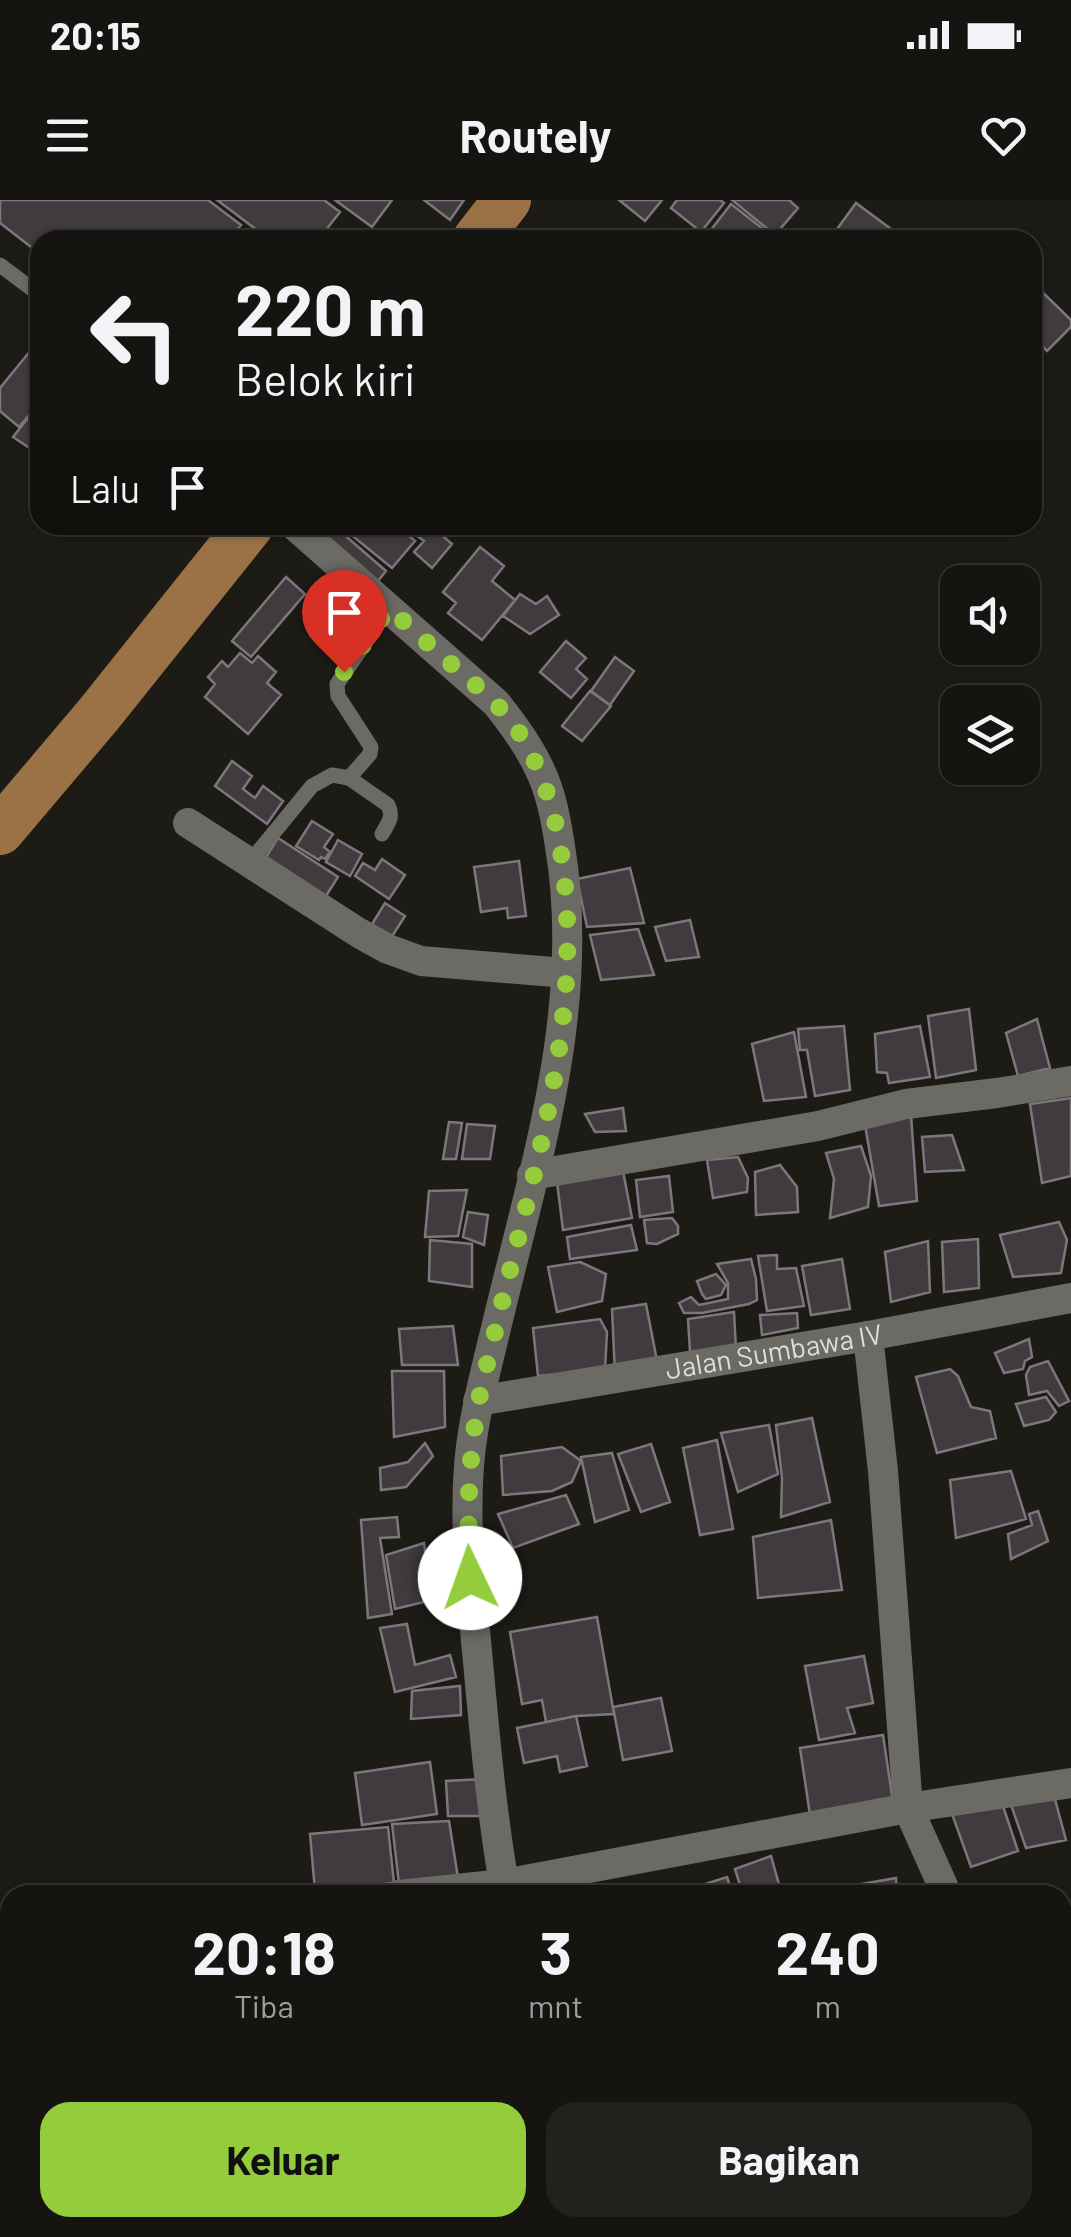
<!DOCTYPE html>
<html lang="id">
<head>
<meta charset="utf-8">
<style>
  body { margin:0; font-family:Barlow,sans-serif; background:#23211e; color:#f1f3f6; height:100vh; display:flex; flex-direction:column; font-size:38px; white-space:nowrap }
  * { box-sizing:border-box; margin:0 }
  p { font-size:32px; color:#9e9e9f }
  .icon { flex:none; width:55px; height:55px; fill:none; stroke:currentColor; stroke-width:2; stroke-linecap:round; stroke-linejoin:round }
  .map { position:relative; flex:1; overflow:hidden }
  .details { position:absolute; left:0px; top:1685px; width:1072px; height:352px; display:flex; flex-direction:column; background:#161410; border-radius:30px 30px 0 0; box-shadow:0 2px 8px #0004,0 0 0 2px #353330 }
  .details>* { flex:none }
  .guide { position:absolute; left:30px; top:30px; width:1012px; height:305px; border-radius:30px; box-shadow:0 2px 8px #0004,0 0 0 2px #353330; background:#161410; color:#f1f3f6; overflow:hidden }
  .fabs { position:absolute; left:940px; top:365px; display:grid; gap:20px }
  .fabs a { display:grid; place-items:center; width:100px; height:100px; border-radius:20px; background:#161410; box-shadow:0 2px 8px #0004,0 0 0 2px #353330; font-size:50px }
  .pin { position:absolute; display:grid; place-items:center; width:85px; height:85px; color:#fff; margin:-102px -42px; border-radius:50% 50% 50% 0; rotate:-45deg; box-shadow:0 0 10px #0007 }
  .pin .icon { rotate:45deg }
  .me { position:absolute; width:110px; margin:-55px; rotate:357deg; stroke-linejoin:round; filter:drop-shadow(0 0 8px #0008) }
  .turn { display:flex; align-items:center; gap:35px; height:210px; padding:0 40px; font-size:45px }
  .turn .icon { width:130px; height:130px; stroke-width:2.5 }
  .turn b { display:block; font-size:70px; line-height:85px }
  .then { display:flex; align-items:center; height:95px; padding:0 40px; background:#0003; gap:20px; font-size:38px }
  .eta { display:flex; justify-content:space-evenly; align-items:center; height:170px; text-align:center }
  .eta b { font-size:60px; font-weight:700; line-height:70px }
  .action { display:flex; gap:20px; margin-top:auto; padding:20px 40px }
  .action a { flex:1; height:115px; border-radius:30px; background:#94cc3c; color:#111; font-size:40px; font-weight:700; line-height:115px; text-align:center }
  .action a+a { background:#23211e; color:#f1f3f6 }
  .status { display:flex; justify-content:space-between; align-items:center; height:70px; padding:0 50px; background:#161410; direction:ltr }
  .status svg { height:28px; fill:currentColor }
  header { display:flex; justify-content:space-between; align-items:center; height:130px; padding:0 40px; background:#161410; font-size:45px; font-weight:700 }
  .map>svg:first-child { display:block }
</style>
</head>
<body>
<div class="status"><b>20:15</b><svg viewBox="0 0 49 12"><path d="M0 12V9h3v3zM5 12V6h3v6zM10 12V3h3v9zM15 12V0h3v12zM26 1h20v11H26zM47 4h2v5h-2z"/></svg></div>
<header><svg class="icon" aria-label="menu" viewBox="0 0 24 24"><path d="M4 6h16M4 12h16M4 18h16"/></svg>Routely<svg class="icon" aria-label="heart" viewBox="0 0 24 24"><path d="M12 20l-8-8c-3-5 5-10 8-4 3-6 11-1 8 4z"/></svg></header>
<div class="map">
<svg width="1071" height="2037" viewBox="0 0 1071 2037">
  <rect width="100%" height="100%" fill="#1d1b16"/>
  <path fill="#3f3b3f" stroke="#7c777c" stroke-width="2.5" d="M0,0H208L241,25L229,40H40V54L0,23Z
    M217,0H324L340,12L318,40H270Z
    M335,0H392L372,27Z
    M424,0H464L450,20Z
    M619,0H662L645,21Z
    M677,0H720L724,3L701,32L671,8Z
    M732,0H789L798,8L775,35Z
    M856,3L906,40H829Z
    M731,4L763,29L755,40H703Z
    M664,29L677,40H655Z
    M250,30L262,40H242Z
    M1032,82L1071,120V127L1047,151L1032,136Z
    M40,139V202L19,227L0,211V188Z
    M40,203V255L13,237Z
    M303,325H333L386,371L374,386Z
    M339,325H396L415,341L392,368Z
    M425,325H430L452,344L432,368L414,352L424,341L416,335Z
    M480,347L504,366L492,381L515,400L482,440L448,413L456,403L443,392Z
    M286,377L305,394L251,457L232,441Z
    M520,394L536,404L547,396L559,415L530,434L503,416Z
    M566,441L586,458L576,469L587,479L571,498L540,472Z
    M240,453L252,463L258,456L276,472L267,483L281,495L248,534L205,497L215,484L208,477L222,461L228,467Z
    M615,457L634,471L610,505L591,491Z
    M590,491L611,506L582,541L562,526Z
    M232,561L252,576L243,589L255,598L263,586L283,601L267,624L215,586Z
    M312,621L333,634L324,647L330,652L325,659L321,657L319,660L296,646Z
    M278,638L338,677L326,696L266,657Z
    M338,640L362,654L350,676L326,662Z
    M382,659L405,675L389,699L355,676L363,663L375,670Z
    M519,661L526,716L508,718L507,708L481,712L474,667Z
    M630,668L644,723L587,727L577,679Z
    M385,703L405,716L389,741L369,729Z
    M690,720L699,757L666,761L655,727Z
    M638,729L654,775L601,780L590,735Z
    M969,809L976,870L936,878L928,816Z
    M1037,819L1050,868L1018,876L1006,833Z
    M844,826L850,890L815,896L807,850H800L798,829Z
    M920,826L930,877L889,883L887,873L877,872L875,834Z
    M794,832L806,897L764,901L752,844Z
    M1071,898V976L1042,983L1030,904Z
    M623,908L626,931L595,932L585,914Z
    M911,915L917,1001L879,1006L865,925Z
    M449,922L462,923L456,959H443Z
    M467,924L495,926L490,959H462Z
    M952,935L964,970L925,972L922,937Z
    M861,946L871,976L868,1007L830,1018L834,979L826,953Z
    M738,957L748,978L747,992L713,998L707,960Z
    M780,965L797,987L798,1012L756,1015L755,972Z
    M623,971L632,1018L563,1030L557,982Z
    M669,976L673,1012L640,1017L636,980Z
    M467,990L458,1036L425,1037L429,991Z
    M468,1012L488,1015L484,1045L463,1037Z
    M672,1018L678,1026V1034L657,1044L647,1043L644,1020Z
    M1059,1022L1067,1040L1061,1073L1013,1077L1000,1035Z
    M631,1025L637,1050L570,1059L567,1037Z
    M978,1039L979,1088L944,1092L942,1042Z
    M430,1040L472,1044V1087L429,1081Z
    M928,1041L930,1092L891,1102L885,1052Z
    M777,1055V1069L796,1068L804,1106L767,1111L758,1056Z
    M751,1059L756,1079L757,1100L749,1104L702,1113H684L679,1103L691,1097L699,1105L728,1099V1083L717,1064Z
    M842,1059L850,1109L811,1115L802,1066Z
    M580,1062L606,1074L602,1101L557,1112L548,1067Z
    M716,1074L726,1085L721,1095L706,1099L702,1094L697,1081Z
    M646,1104L658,1166L615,1174L612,1109Z
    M734,1112L736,1149L690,1152L688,1119Z
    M797,1113L798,1128L762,1135L760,1115Z
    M600,1119L607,1132L605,1170L538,1176L533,1128Z
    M453,1126L458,1165H402L399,1129Z
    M1029,1139L1032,1157L1025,1161L1023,1169L1004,1173L995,1153Z
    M1048,1161L1069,1201L1059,1206L1047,1191L1029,1195L1026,1175L1030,1167Z
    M950,1169L958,1176L971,1207L990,1211L996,1238L937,1253L916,1177Z
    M392,1171H444L445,1227L394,1237Z
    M1046,1197L1056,1212L1049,1220L1024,1226L1016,1204Z
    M812,1218L830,1302L781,1317L782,1278L776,1225Z
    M769,1225L778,1274L738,1292L721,1233Z
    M717,1240L733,1329L700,1335L683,1248Z
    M425,1243L433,1256L406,1287L381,1290L380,1268L408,1262Z
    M651,1244L670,1302L641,1312L618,1254Z
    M562,1247L581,1261L572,1282L552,1291L503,1295L501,1256Z
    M612,1253L629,1310L595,1322L581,1257Z
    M1011,1271L1026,1319L956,1338L950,1280Z
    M566,1295L579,1324L513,1348L498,1314Z
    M1038,1311L1048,1341L1011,1359L1008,1334L1032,1325L1029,1314Z
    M397,1317L399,1337L380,1338L392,1414L368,1418L361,1320Z
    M831,1320L842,1390L758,1398L753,1337Z
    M424,1343L432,1400L395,1409L386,1355Z
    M597,1417L614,1514L576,1516L546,1522L542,1500L522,1504L510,1432Z
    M407,1424L415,1465L450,1455L456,1477L395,1492L380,1428Z
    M864,1456L873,1503L847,1508L855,1533L819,1540L805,1466Z
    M460,1486L461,1515L411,1519L412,1491Z
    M661,1498L672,1551L623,1560L613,1507Z
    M576,1516L587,1566L560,1572L557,1556L524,1563L517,1528Z
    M883,1535L893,1602L810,1615L800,1548Z
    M430,1562L437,1614L362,1625L355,1573Z
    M482,1579L490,1616H448L446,1581Z
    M1053,1592L1066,1640L1026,1648L1009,1599Z
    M1002,1603L1018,1651L971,1667L951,1611Z
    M449,1621L458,1678L399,1684L392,1624Z
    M388,1627L394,1683L315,1691L310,1634Z
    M771,1656L782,1695H743L735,1669Z
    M727,1677L733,1695H687L686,1690Z
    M896,1678L897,1695H845L844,1687Z
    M1071,1742V1771L1062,1772V1744Z
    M1071,1806V1844L1065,1845L1062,1840V1809Z
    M516,2028H546L548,2037H498L496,2032Z
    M658,2028H720L722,2037H661Z
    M866,2028H918L923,2037H869Z"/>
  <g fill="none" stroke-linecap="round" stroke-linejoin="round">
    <path stroke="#6c6a64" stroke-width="15" d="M0,65L40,95
      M382,634C388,623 394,617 388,605L349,578L370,554L371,547L338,496L337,484L389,408
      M249,663L312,586L332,575L349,578"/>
    <g stroke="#6c6a64" stroke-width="30">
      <path d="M294,325L496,503C512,523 527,543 538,566C551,591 556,620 560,646C587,808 534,968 497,1124C486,1170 473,1217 469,1265C464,1331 472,1396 478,1462C485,1539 492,1618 506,1695"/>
      <path d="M188,623L359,733L388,749L421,761L566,773"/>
      <path d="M532,975L818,926L906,904L997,893L1071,881"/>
      <path d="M868,1136L883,1271L908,1608L947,1695"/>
      <path id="s1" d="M478,1201L868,1136L1071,1098"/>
      <path d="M399,1695L504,1684L908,1608L1071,1583"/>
      <path d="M1062,1954L1071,1973"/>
      <path d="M336,2028L337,2037"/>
      <path d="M609,2028L613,2037"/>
    </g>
    <path stroke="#9a7245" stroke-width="48" d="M476,40L507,0
      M0,631L99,514L250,325"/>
  </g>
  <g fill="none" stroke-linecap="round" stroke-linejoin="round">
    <path stroke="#94cc3c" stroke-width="18" stroke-dasharray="0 32.4" d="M344,472L389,408C412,429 434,449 457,469C480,489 504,508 520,534C551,585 562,640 566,699C576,843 530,985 497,1123C491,1150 483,1177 478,1205C468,1263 467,1319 470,1378"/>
  </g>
  <g text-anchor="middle" stroke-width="8" stroke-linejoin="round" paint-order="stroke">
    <g font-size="28" fill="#dfdedb" stroke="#1d1b16">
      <text dy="10" stroke="none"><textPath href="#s1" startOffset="300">Jalan Sumbawa IV</textPath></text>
    </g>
  </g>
</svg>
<div class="fabs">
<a><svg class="icon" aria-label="sound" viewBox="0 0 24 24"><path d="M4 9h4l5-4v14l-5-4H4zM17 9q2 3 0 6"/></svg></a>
<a><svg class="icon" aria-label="layers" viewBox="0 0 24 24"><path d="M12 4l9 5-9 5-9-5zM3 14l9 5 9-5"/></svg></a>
</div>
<div class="pin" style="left:344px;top:472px;background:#d93025"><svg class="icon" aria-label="arrive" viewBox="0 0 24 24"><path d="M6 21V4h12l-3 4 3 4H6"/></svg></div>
<svg class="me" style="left:470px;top:1378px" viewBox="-20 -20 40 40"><circle r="19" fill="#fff"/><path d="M0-13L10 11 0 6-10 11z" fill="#94cc3c"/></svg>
<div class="guide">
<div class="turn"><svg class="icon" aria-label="left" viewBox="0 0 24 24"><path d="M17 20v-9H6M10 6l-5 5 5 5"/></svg><div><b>220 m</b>Belok kiri</div></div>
<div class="then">Lalu<svg class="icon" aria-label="arrive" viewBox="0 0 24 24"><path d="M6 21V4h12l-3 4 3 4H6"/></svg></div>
</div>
<section class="details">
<div class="eta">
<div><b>20:18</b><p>Tiba</p></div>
<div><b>3</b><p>mnt</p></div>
<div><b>240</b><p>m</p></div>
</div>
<div class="action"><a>Keluar</a><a>Bagikan</a></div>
</section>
</div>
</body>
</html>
